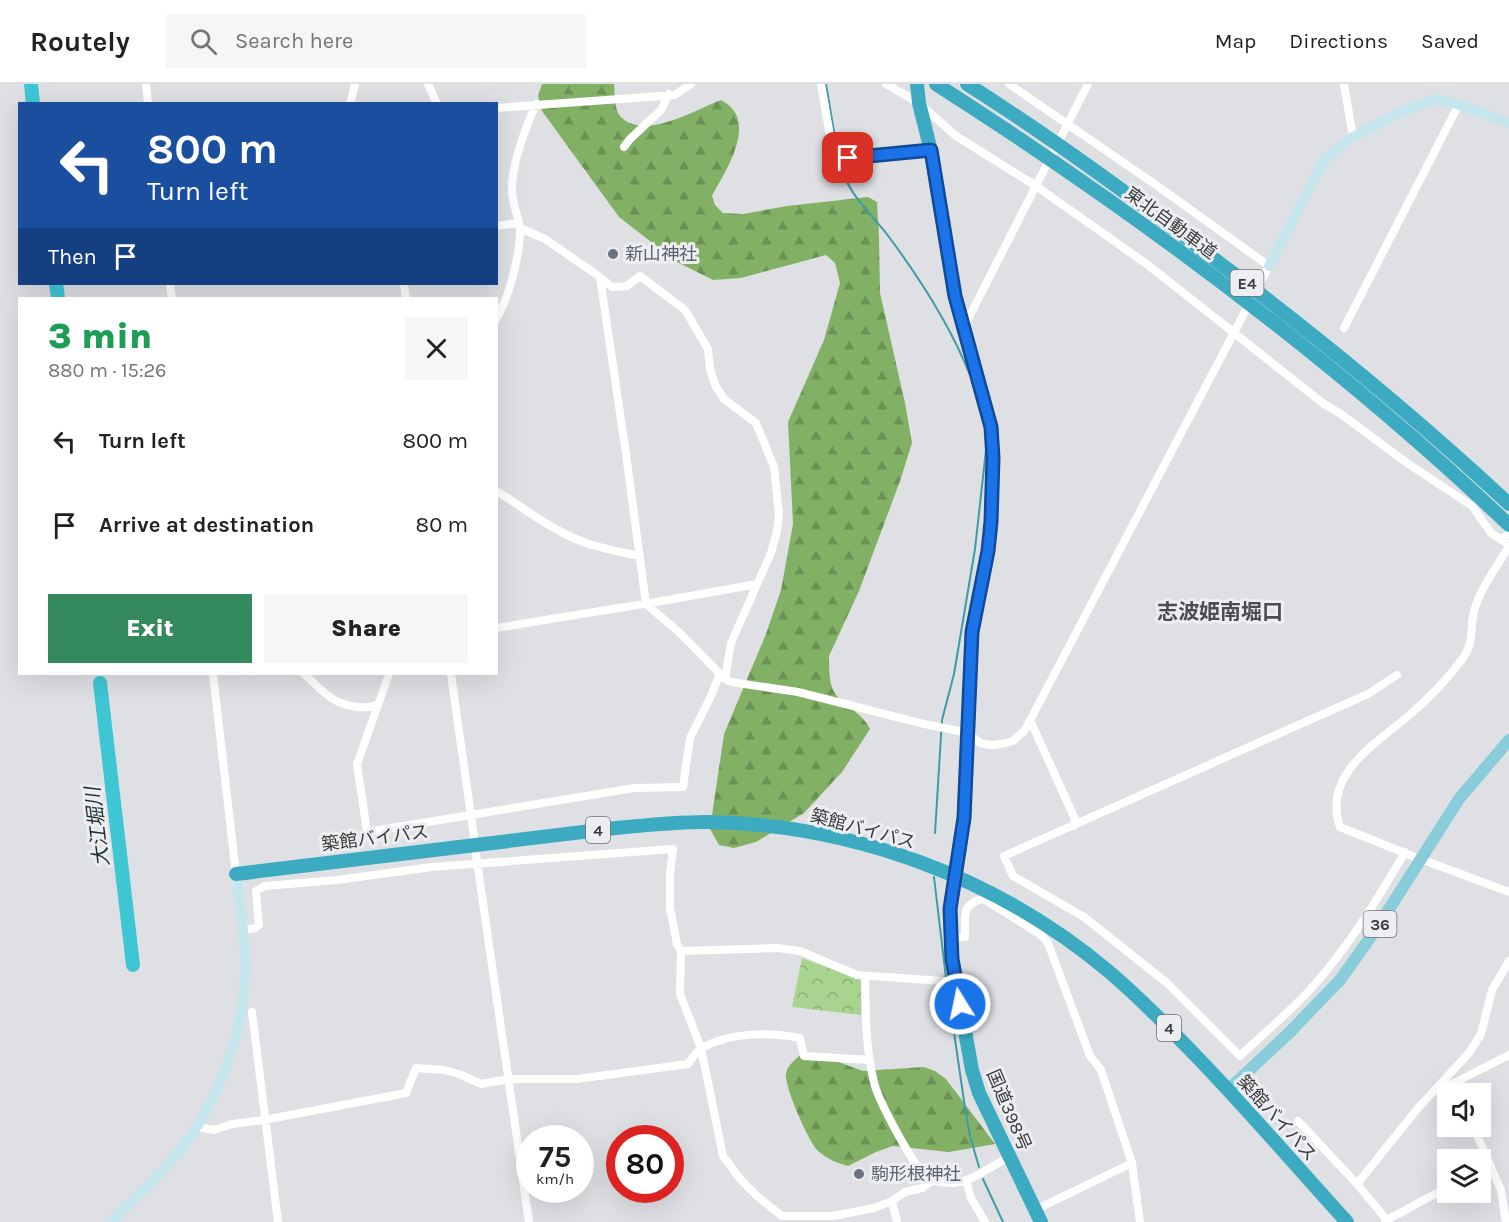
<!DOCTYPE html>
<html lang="en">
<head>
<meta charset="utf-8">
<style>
  body { margin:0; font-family:Karla,"Noto Sans JP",sans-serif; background:#f6f6f6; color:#222; height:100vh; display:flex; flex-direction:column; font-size:22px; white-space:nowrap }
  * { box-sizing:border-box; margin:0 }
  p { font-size:20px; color:#767676 }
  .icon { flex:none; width:33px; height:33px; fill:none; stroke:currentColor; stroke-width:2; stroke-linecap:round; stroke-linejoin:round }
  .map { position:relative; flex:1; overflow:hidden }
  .panel { position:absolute; left:18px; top:213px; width:480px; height:378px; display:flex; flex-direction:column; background:#fff; border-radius:0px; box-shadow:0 6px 24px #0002 }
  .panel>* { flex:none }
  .guide { position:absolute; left:18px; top:18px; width:480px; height:183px; border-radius:0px; box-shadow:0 6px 24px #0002; background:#1a4fa0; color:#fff; overflow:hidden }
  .buttons { position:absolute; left:1437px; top:999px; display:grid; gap:12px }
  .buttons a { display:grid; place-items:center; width:54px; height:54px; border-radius:0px; background:#fff; box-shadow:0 6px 24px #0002; font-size:30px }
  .speed { position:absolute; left:516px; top:1041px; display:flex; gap:12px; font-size:30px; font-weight:700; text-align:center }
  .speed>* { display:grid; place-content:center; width:78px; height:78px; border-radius:50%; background:#fff; box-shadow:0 6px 24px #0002; line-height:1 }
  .speed small { font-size:15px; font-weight:400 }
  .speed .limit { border:9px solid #d22; background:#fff; color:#111 }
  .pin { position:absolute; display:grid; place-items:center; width:51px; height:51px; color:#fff; margin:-26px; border-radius:12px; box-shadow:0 3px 9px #0006 }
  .me { position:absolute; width:66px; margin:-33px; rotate:350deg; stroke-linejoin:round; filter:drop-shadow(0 0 4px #0008) }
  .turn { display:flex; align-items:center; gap:21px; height:126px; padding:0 30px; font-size:27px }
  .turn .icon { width:78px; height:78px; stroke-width:2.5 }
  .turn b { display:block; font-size:42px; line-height:51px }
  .then { display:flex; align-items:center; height:57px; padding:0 30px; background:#0003; gap:12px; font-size:22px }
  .round { display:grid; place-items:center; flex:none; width:63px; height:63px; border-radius:0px; background:#f6f6f6 }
  .summary { display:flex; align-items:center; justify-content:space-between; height:102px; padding:0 30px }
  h1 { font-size:36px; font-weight:800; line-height:45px; color:#1e9e55 }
  .cta { display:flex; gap:12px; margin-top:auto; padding:12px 30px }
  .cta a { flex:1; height:69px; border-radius:0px; background:#34895d; color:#fff; font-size:24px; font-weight:800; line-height:69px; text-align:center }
  .cta a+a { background:#f6f6f6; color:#222 }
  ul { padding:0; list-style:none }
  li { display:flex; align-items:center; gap:18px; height:84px; padding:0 30px }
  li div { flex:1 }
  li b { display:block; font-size:22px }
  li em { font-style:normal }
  header { display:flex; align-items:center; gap:36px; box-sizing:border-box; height:84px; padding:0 30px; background:#fff; border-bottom:2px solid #e0e0e0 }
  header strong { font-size:28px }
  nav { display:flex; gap:33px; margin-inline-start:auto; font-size:21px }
  .search { width:420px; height:54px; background:#f6f6f6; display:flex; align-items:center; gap:15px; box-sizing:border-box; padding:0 21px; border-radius:0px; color:#767676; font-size:22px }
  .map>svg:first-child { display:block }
</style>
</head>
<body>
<header>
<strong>Routely</strong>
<div class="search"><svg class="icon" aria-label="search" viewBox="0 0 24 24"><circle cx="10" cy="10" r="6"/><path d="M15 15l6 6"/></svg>Search here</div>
<nav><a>Map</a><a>Directions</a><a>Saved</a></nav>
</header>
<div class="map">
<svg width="1509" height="1138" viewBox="0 0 1509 1138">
  <defs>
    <pattern id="forest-firs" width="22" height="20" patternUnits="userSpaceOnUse" patternTransform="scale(1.5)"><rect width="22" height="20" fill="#82b166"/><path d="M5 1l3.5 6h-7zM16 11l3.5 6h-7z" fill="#6c9155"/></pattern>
    <pattern id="park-crowns" width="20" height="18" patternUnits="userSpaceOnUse" patternTransform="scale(1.5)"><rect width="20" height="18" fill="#a8d490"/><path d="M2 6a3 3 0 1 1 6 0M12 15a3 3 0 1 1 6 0" fill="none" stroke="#8aad77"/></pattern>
  </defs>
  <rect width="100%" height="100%" fill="#dfe0e3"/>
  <path fill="url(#forest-firs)" d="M542,0H614C615,9 614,25 620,32C643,58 697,25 721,16C760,36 726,86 712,112L715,121L723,129L743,130L787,122L868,113L877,118L879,154L880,209L905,319L912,359L900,397L859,507L829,572C829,583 829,597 833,606C840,621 862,627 870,645L842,688L804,729L756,758L734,764L719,761L710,745L724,650L766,550L781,506L793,440L788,338L824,256L840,199L835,179L826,171L741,194L713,196L677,178L619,133L542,27L538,12Z
    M804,968L825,973L863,987L924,983L935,987L946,995L995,1060L949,1068L893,1062L876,1068L848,1082C837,1079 827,1075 818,1067C809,1059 784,1002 786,990C787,981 797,974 804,968Z"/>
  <path fill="url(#park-crowns)" d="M802,874L861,896V931L792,923Z"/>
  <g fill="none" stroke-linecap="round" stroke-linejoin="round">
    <path stroke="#3e9ca7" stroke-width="2" d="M826,0L838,72
      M840,77C845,108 871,129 889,153C921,196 950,241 970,291
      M935,749L942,636L954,590L975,465L986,366
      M934,793L946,894
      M947,900L965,1024L970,1052L979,1083
      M983,1095L1003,1138"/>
    <path stroke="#3fc6d5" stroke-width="14" d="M31,0L33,20
      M56,200L58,214
      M100,599L133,881"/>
    <path stroke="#fff" stroke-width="8" d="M146,0L148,20
      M428,0L437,20
      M821,0L834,75L931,67
      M886,0L919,19L956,52L1036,102L1148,181L1324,320L1341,330L1407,379L1472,422L1491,449L1509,461
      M1344,0L1353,53
      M350,20L355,0
      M496,24L675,11L691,0
      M624,63L630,55L661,26L669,10
      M496,142L518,139
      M520,144L545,155L600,193L626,370L646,520L681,550L725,595L731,598L798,608L920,639L968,649L980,659L991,661L1002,660L1013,657L1025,646L1269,182L1159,103L1009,0
      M600,193L612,203L627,202L640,192L685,226L708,265L710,285L715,301L724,315L756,339L774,383L779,430L777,447L771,469L731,559L725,595
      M170,200L172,214
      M404,200L406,214
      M496,235C509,215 520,170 520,146C519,131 510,117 512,100C514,73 525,45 536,20
      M965,241L1088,0
      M1344,244L1459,20
      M496,407C517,419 535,434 556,445C582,461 610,466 640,472
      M1501,456L1508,450
      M496,544L662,517L757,500
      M213,590L236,790
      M304,590C312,596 318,604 326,610C339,621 361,627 377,621
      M389,590L357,680L367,748L634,704L683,703L690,654L711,612L720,589
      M451,590L474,753
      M1397,591L1368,610L1004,772L1013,792L1084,833L1167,899L1240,972C1262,951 1286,931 1307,909C1346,867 1376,818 1405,768
      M1030,636L1075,735L1073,742
      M476,770L529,1138
      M1415,773L1340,743C1322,693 1373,661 1406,634C1425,618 1451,592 1465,571C1474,556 1470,542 1474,527C1481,503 1497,483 1509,462
      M1426,777L1509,808
      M243,846L255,844L259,841L256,807L265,802L337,796L432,783L673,765L670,789V824L677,860L681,867L680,910L701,964L723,1072L741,1096L757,1112L782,1132H833L874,1124L892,1117L905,1108L922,1104L933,1096
      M950,854L965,853C965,834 961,818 984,815L1041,851L1048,859L1090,972L1101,986L1132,1079L1140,1138
      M681,867L777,864L800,867L857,891L956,898
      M865,892C866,927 865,963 874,998C877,1014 915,1086 928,1094C934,1097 943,1099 950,1099C971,1099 991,1082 1009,1073
      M252,928L278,1138
      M1440,1004L1454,999L1509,971
      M1298,1037L1357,1100L1387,1136
      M1473,1042L1501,1106L1506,1138
      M197,1043L214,1046L232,1040L264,1036L406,1009L416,984L444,986L459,990L481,1000L509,995H577L688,980C692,974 697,966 704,963C731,948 770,948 800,954L804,972L870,976
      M1480,1086L1490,1080
      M966,1096L971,1114L985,1138
      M1357,1100L1418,1024L1469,969L1481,950L1492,906L1509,877
      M892,1117L897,1138
      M1035,1126L1132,1079
      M1385,1137L1448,1103"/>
    <path stroke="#c4e6ec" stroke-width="10" d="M1269,182L1324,76L1346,57L1398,29L1434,15L1454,19L1509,39
      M110,1138C131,1118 152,1099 171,1077C217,1024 245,951 245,881C245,851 240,820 236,790"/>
    <path stroke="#8acdda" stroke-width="12" d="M1228,1006L1289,949L1340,896L1377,844L1459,715L1509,656"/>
    <path stroke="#3cabc1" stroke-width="14" d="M917,0L919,19L931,67L955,212L991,343L993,374L991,438L988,467L972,548L964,734L950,825L952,875L972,986L979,1009L1041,1138
      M936,0C1139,130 1334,275 1509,441
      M967,0C1044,49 1118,102 1190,157C1301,239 1408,326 1509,420
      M236,790L616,744C646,741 676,738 707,738C851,740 996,793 1107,886C1139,913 1168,943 1198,974C1249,1027 1297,1083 1347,1138"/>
  </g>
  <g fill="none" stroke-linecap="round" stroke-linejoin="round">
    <g stroke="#114b97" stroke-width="15">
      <path id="route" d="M848,74L931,66L955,212L991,343L993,374L991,438L988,467L972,548L964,734L950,825L952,875L960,920"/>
    </g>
    <use href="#route" stroke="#1a73e8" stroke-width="10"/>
  </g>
  <g fill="#6b7280" stroke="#edeef1" stroke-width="2">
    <circle cx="613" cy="170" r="6"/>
    <circle cx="859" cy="1090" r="6"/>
  </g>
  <g text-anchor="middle" stroke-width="6" stroke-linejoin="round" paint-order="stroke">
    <g fill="#edeef1" stroke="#707172" stroke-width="1.5">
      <rect x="1230.5" y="186" width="33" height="26" rx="4.5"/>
      <rect x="586" y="733" width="24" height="26" rx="4.5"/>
      <rect x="1363.5" y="827" width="33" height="26" rx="4.5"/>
      <rect x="1157" y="931" width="24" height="26" rx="4.5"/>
    </g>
    <g font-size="16" font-weight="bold" fill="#3b3b3c">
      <text x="1247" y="205">E4</text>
      <text x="598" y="752">4</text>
      <text x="1380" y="846">36</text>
      <text x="1169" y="950">4</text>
    </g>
    <g font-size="18" fill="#3b3b3c" stroke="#edeef1">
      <text transform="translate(1171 139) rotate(36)" y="6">東北自動車道</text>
      <text transform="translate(863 745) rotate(15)" y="6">築館バイパス</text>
      <text transform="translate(375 754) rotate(-7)" y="6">築館バイパス</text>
      <text transform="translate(1009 1026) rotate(67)" y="6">国道398号</text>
      <text transform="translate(1277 1034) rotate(48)" y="6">築館バイパス</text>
    </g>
    <g font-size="18" fill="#5b616d" stroke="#edeef1" text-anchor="start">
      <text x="625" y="176">新山神社</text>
      <text x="871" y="1096">駒形根神社</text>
    </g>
    <g font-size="20" font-style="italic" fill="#1b3234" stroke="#edeef1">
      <text transform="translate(97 743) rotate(-97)" y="7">大江堀川</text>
    </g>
    <g font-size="21" font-weight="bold" fill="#4c4d4f" stroke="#edeef1">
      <text x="1220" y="535">志波姫南堀口</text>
    </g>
  </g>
</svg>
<div class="buttons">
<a><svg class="icon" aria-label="sound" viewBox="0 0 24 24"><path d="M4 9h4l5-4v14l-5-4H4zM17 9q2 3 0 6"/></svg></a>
<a><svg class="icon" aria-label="layers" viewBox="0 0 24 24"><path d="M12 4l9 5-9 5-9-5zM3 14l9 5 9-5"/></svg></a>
</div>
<div class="speed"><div>75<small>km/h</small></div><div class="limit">80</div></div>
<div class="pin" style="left:848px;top:74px;background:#d93025"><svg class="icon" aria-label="arrive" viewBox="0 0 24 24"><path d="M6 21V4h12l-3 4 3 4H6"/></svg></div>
<svg class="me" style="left:960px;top:920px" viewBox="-20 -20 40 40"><circle r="17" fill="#1a73e8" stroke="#fff" stroke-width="3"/><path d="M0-11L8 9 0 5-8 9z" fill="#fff"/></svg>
<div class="guide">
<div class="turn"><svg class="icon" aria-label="left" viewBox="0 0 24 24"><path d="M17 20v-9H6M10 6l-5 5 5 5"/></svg><div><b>800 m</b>Turn left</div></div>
<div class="then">Then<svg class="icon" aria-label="arrive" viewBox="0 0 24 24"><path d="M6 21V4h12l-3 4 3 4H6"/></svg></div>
</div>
<section class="panel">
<div class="summary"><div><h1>3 min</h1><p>880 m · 15:26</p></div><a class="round"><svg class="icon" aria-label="close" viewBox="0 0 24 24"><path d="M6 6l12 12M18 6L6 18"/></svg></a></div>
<ul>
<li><svg class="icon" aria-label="left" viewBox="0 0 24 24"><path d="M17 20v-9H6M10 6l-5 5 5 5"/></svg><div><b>Turn left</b></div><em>800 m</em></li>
<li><svg class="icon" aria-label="arrive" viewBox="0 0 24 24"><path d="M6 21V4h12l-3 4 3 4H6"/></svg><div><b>Arrive at destination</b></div><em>80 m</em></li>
</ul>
<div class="cta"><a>Exit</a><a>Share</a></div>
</section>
</div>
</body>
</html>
